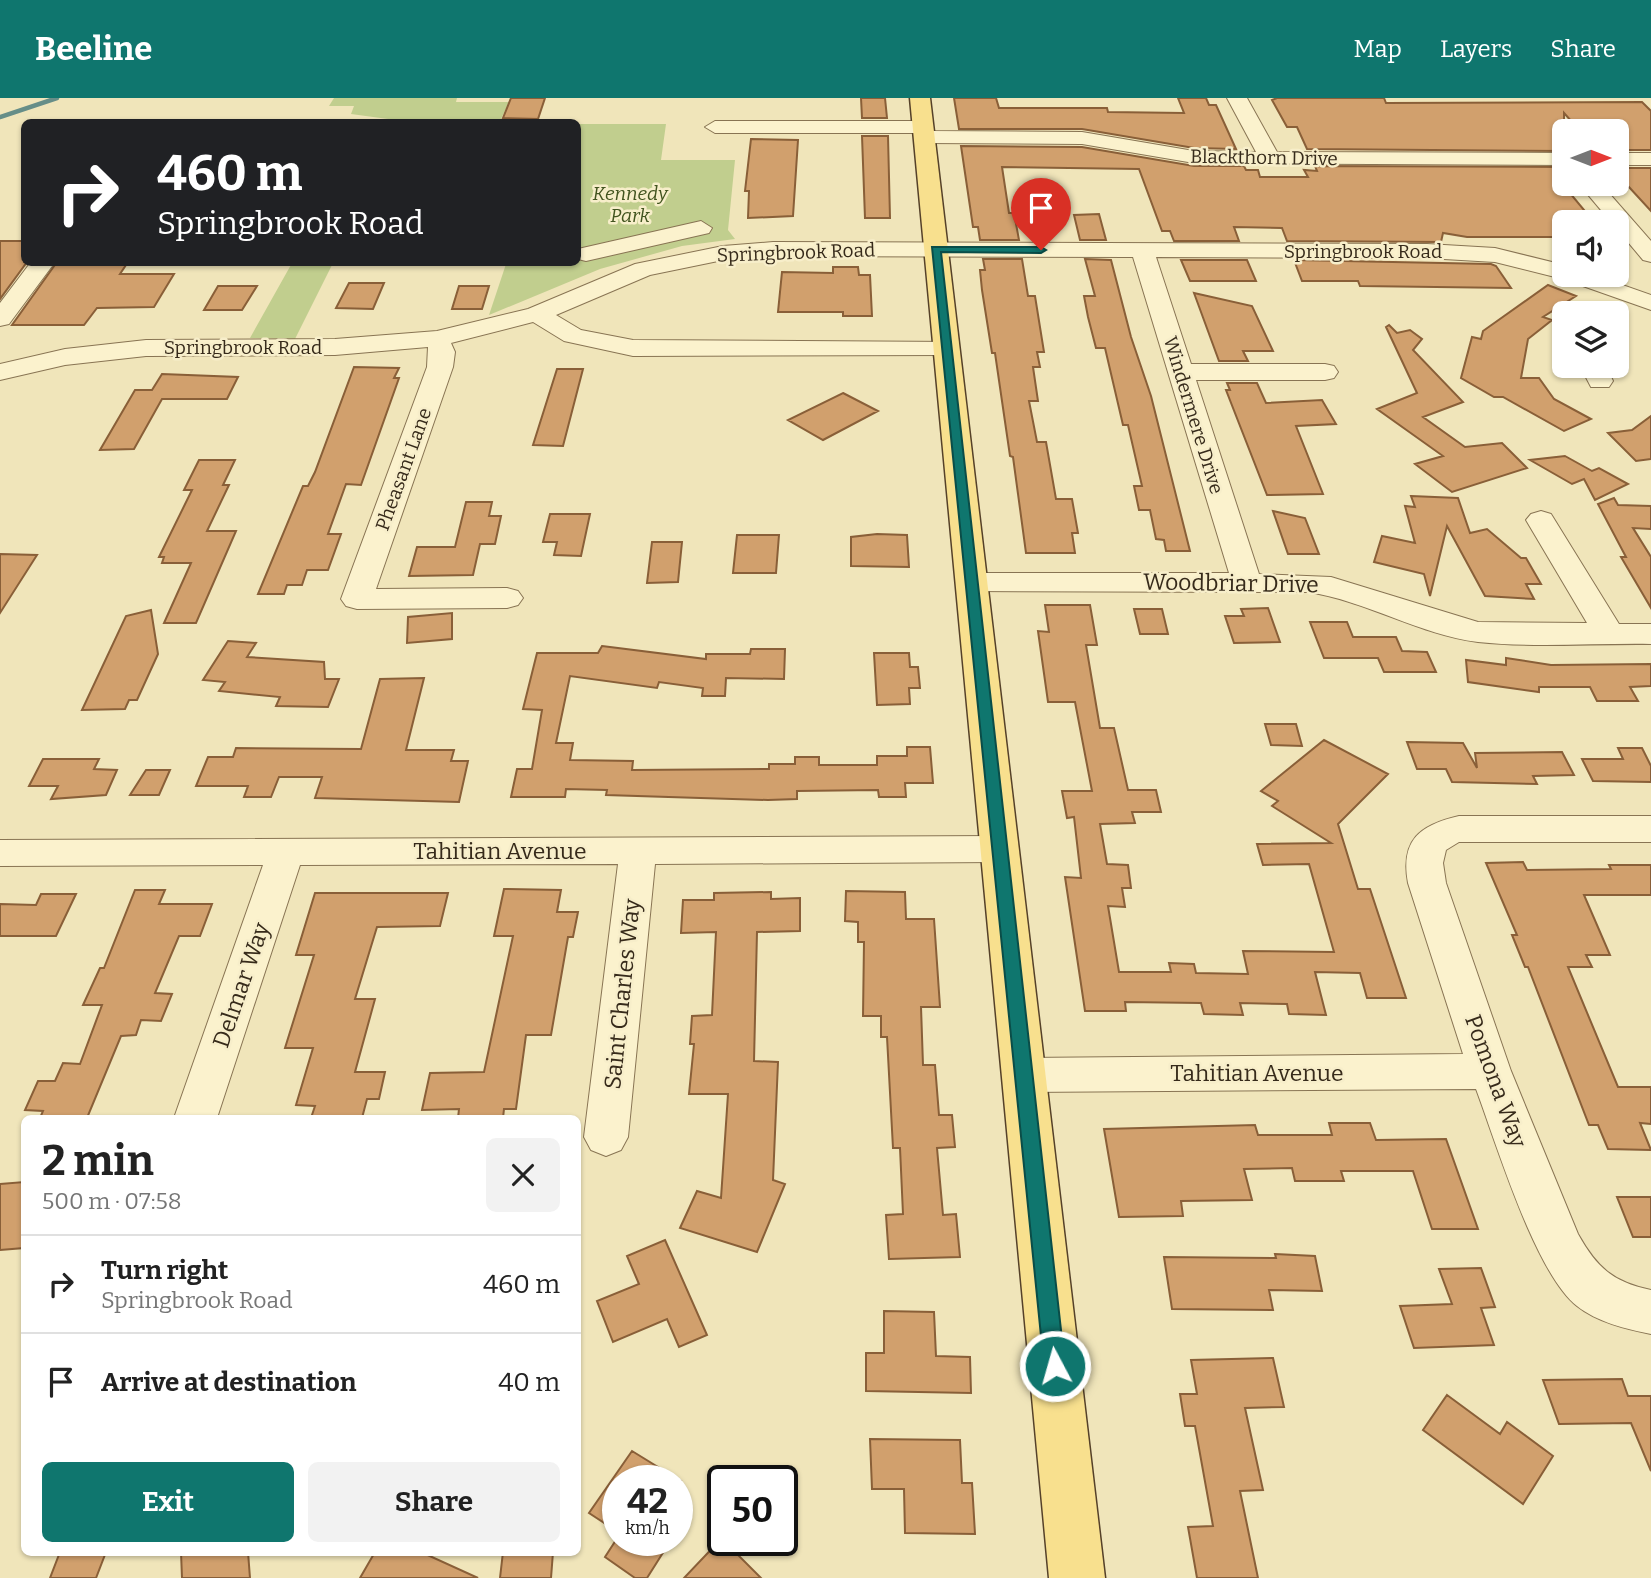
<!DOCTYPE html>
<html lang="en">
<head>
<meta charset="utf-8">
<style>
  body { margin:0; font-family:Bitter,serif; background:#f2f2f2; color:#222; height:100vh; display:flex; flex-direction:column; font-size:26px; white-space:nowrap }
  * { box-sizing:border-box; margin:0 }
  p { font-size:23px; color:#767676 }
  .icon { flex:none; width:38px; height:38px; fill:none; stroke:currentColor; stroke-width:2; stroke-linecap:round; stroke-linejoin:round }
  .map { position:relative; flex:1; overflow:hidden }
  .side { position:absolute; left:21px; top:1017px; width:560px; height:441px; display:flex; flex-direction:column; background:#fff; border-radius:10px; box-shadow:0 2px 5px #0004 }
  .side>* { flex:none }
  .hud { position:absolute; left:21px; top:21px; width:560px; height:147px; border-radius:10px; box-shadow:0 2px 5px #0004; background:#202124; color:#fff; overflow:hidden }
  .needle { width:46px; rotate:90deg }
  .tools { position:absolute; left:1552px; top:21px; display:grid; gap:14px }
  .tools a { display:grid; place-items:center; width:77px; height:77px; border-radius:10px; background:#fff; box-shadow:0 2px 5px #0004; font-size:35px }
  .speed { position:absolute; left:602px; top:1367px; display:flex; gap:14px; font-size:35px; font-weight:700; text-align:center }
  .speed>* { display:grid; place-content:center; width:91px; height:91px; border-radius:50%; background:#fff; box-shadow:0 2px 5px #0004; line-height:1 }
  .speed small { font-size:18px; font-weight:400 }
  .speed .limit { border:4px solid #111; border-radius:10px; background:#fff; color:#111 }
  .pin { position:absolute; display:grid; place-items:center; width:60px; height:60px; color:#fff; margin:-72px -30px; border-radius:50% 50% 50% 0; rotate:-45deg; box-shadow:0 0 7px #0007 }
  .pin .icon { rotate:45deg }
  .me { position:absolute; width:77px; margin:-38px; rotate:354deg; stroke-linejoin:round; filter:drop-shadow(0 0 5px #0008) }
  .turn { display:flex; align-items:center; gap:24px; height:147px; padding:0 21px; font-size:32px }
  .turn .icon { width:91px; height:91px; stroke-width:2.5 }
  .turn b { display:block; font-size:49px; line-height:60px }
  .round { display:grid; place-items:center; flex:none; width:74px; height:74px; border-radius:10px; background:#f2f2f2 }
  .head { display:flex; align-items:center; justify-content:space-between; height:119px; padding:0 21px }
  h1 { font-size:42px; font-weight:700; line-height:52px }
  .action { display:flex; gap:14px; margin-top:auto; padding:14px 21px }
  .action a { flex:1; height:80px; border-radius:10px; background:#0f766e; color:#fff; font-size:28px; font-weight:700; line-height:80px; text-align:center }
  .action a+a { background:#f2f2f2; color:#222 }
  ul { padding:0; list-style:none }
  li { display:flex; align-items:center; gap:21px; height:98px; padding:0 21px; border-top:2px solid #e0e0e0 }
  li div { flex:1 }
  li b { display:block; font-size:26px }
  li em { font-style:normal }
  header { display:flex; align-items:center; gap:42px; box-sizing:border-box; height:98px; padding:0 35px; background:#0f766e; color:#fff }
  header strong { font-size:33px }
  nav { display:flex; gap:38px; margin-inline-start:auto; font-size:24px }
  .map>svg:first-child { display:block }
</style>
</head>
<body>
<header>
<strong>Beeline</strong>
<nav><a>Map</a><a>Layers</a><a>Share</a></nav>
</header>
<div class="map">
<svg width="1651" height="1480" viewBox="0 0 1651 1480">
  <rect width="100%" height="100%" fill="#f0e5ba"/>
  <path fill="#c1ce8e" d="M334,0H457L456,4H509L501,21H388L351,16L354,8H329Z
    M578,26H666L661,62H735L728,132L735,141L682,148L600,171L489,217L506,166L332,167L295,241L250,240L292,165L578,164Z"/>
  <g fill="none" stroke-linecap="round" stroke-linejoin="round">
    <path stroke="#668e88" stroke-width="4.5" d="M0,19L57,0"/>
  </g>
  <path fill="#d1a06d" stroke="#895f38" stroke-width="2" d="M511,0H545L538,21L503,20Z
    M861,0H885L887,20H862Z
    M954,0H996L999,10H1107L1108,14L1184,15L1178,0H1206L1209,7H1216L1236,51L1194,50L1082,31H959Z
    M1277,0H1384L1386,5L1642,4L1651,13V52H1617V33H1580L1564,15V53L1307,51L1297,29H1287L1272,2Z
    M862,38H888L890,120H865Z
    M751,41L798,42L793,118L748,120L749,93H745Z
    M961,48L1082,49L1194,68H1244L1246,72H1258L1260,79H1308L1304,72L1317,73L1315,68L1564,69V88L1594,124H1564V139H1467L1443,135L1441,144L1287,143L1282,130L1234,129L1239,143H1174L1170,133H1162L1139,71L1002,69L1009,115H1014L1019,142H980L978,129H973Z
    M1617,70H1651V113L1617,76Z
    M1099,116L1106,142H1080L1074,117Z
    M0,143H24V164H27L0,201Z
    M983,161H1022L1028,198H1035L1044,254H1037L1040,269H1033L1038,303H1029L1037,344H1046L1056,401H1072L1078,435H1072L1075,455H1026L1013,359L1010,358L995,255H992L982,192L980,172H985Z
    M1085,161L1111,162L1131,239L1151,298L1190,453H1166L1164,442L1156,441L1150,412H1139L1134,388H1142L1128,327H1123L1105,250H1096L1088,219L1084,198H1095Z
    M1181,162H1247L1256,183H1190Z
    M1294,162L1491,166L1496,168L1511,190L1360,188L1358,183H1302Z
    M57,164H128L120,176H174L154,209L97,210L84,227H12Z
    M833,169H858L859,177H870L872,218H843V214H778L782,174L833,175Z
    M349,185H384L373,211L336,210Z
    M1548,187L1576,198L1543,219L1552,222L1528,241L1521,280H1539L1554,301L1591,321L1564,333L1503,299H1494L1461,280L1472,239L1481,241L1483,233Z
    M218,188H257L242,212H204Z
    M459,188H489L482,211H452Z
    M1194,195L1252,208L1273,253H1243L1248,263H1219Z
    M1389,227L1397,235L1410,232L1422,241L1413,252L1463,304L1423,319L1465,349L1502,345L1527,370L1452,394L1415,366L1443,358L1377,311L1417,295L1386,229Z
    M354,269L399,270L394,280H399L361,387L346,386L328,436H341L328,472H307L302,487H287L284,496H258L303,388H308L315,374Z
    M557,271H583L563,348L533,347Z
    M162,276L238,279L227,301H162L134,351L100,352L135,292H152Z
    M1227,285H1257L1266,305L1322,302L1336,326L1296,328L1323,396L1267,397L1226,292H1230Z
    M843,295L878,313L823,342L788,322Z
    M1651,318V361L1636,363L1608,335L1632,332Z
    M1565,358L1592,373L1599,370L1628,386L1595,402L1584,381L1572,386L1530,362Z
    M199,362H235L223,387H229L207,433H236L196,525H164L191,465H162L164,459H159L192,392H184Z
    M1411,398L1458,400L1470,435L1487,431L1521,460H1526L1541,486H1526L1534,501L1485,498L1447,428L1430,498L1424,476L1374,464L1382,438L1415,445L1405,408L1415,409Z
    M1614,400L1618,407L1651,408V431L1633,430L1651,459V510L1621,459H1626L1598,406Z
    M466,404H492L489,418H501L495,446H480L473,477L409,478L417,449H455Z
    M1273,413L1305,420L1319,456H1288Z
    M550,416H590L581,458L554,457L557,444H543Z
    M877,436L907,437L909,469L851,468V439Z
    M737,437H779L776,475H733Z
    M652,444H682L678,484L647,485Z
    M0,456L37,457L0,515Z
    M1045,507H1090L1097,547H1086L1100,630H1114L1128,692H1156L1161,714H1132L1135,725L1100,726L1107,766L1128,767L1131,790H1122L1125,809L1108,808L1119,874H1171L1169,865L1194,866L1196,875L1248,876L1243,853L1334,854L1309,766L1263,767L1257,746L1331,745L1272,708L1278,703L1261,693L1324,642L1388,676L1338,726L1358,791H1370L1406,900H1367L1360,875L1315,874L1326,917L1289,916L1287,906L1240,905L1243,917L1204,916L1201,905L1125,904L1126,913H1085L1065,779L1081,780L1074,719L1067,720L1062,693H1092L1075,604H1048L1038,533L1049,534Z
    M1268,510L1280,544L1234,545L1225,518H1244L1241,511Z
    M1134,511H1162L1168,536H1140Z
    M151,512L158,556L137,602H129L125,611L82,612L126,518Z
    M452,515V541L407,545L408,519Z
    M1310,524H1347L1353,539H1396L1402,553L1427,554L1436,574H1384L1378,560H1324Z
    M228,543L256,545L247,559L324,564L325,581H339L328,609L276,608L280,599L219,593L225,584L203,582Z
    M602,548L706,561V556H750L751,551H785L784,581L726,580L725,598H702L703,590L659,584L657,590L570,578L556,645H573L570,662L633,663L632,672L769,671V666H795V659H819V667H877V658H907V649H930L933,685H905L906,699H879L878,692L797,693V701L768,702L606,697L607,692L566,691L565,699H511L517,671H532L542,612L523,611L537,555H598Z
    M874,555H909L910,569H918L920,590H909L910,606L877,607Z
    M1506,560L1551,567L1651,566V588L1630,589L1638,603H1597L1590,589H1539V594L1468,584L1466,562L1506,567Z
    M424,580L406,652H454L451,663H468L459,704L315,700L322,679H279L271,699H244L248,688H196L208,659H233L236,650L361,651L380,581Z
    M1265,626H1296L1302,648L1271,647Z
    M1407,644L1463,645L1477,670L1475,655L1562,654L1574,677L1533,678L1537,686L1452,684L1446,671H1417Z
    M1618,650H1642L1651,668V684L1593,683L1582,661H1623Z
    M43,661H99L94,671L117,672L106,697L51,701L58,688H29Z
    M146,672H170L159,697H130Z
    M1523,764L1527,772L1611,771L1609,767H1651V797H1584L1610,857H1586L1592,869H1568L1618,989H1651V1026L1640,1025L1651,1052L1608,1051L1598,1027H1589L1528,869H1525L1512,837H1517L1486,765Z
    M504,791L561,792L557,814H578L573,839H568L551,937H526L516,1011H504L503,1020H458L459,1011L422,1012L430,975L484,974L513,838H494Z
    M135,792H165L159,806H212L200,838H179L155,895L172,896L161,923L141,922L136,937L121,938L87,1020H40L43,1013L25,1012L38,983H55L63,965L80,966L102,907H83L100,870H104Z
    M846,793L905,794L906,821H934L940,909H921L923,967H935L939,1017H952L955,1049L937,1050L943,1117L956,1116L960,1159L889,1161L886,1117L903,1116L900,1050H893L887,939H881V918H863L864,844H858V824L845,823Z
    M771,794V801L800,800V833L757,834L754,963L778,964L773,1082L785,1086L757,1154L680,1130L697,1093L721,1100L728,996H689L694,946H690L692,918L712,917L716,834L681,835L683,802H714V795Z
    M315,795H448L440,828L377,829L355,901H375L355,974H385L379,1001H367L362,1020H311L315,1008L296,1007L313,950H285L314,857H296Z
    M41,796H76L56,838H0V806L36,807Z
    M1329,1025H1370L1376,1042L1446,1041L1478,1131H1432L1413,1073H1341L1344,1083H1295L1292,1070L1244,1071L1252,1102L1181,1103L1183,1118L1119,1119L1104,1031L1255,1027L1258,1037H1332Z
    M24,1084V1150L0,1152V1086Z
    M1617,1099H1651V1139H1633Z
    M665,1142L707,1237L679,1249L667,1221L613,1244L597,1203L639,1186L627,1158Z
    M1275,1156L1315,1158L1322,1193L1269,1192L1273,1212L1172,1211L1164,1159L1276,1160Z
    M1481,1170L1495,1209L1481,1210L1494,1247L1414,1250L1400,1208L1452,1206L1439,1171Z
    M884,1213L934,1214L936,1258L970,1259L971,1295L866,1293V1255H884Z
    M1273,1260L1284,1309L1245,1310L1263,1392L1240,1393L1258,1480H1197L1188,1429L1213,1428L1195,1328H1185L1180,1296H1197L1191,1262Z
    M1622,1281L1628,1298H1651V1373L1631,1325L1559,1326L1543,1282Z
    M1447,1297L1500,1336L1507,1324L1553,1358L1523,1406L1423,1332Z
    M870,1341L960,1342L962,1385H972L975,1436L905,1435L904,1391H872Z
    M632,1353L679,1382H618V1434L589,1415Z
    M722,1440L723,1442L761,1480H684Z
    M616,1442H671L647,1480H635L605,1459Z
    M60,1454H106L96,1480H50Z
    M181,1454H248L250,1480H182Z
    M375,1454H421L478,1480H360Z
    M503,1454H553L551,1480H500Z"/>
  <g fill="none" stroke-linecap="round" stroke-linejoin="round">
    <g stroke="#887453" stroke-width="2">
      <path id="minor" d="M1227,0H1247L1277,54L1564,55V67L1194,65L1082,46L924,45L917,43L914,39L916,35H715L705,29L715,23H923L930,25L933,29L930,33L1082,34L1194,53L1256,54Z
        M1617,55H1651V67H1617Z
        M1579,86H1601L1651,143V164L1643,162L1617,131V124H1611Z
        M701,123L712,130L709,135L586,163L578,161V151Z
        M773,144L1427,146L1495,150L1564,167V177H1594L1651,197V212L1563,181L1495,164L1427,160L1156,159L1191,266H1325L1334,268L1338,274L1334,280L1325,282H1196L1259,476L1331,479L1478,524L1587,525L1526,422L1531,416L1541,413L1551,416L1619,526H1651V546C1596,545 1532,550 1478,544C1420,537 1367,503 1308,494L971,493L960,491L956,484L960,477L971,475H1229L1133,159L773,158L723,162L650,177L556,217L581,232L633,242L955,244L959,249L955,254L946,257L633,258L564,243L533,224L451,245L455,254L453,269L376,491L507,490L518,493L523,500L518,507L507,510L357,511L346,508L341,501L427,269L428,249L335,257L146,258L65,267L0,282V266L65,251L146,242L335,241L437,233L528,211L635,166L723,148Z
        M31,164H55L9,226L0,228V205Z
        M1580,268H1606L1613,283L1609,289H1591Z
        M1459,718H1651V744H1459L1446,752L1443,765L1446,785L1511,973L1578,1136C1597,1170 1613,1184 1651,1192V1236C1626,1231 1597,1224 1577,1208C1535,1175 1496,1044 1476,991L1024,994L1009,989L1003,977L1009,965L1024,960L1463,956L1408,785C1400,742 1420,727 1459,718Z
        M999,738L1012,742L1018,751L1012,760L999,764L655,766L628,1039L621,1052L606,1058L591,1052L584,1039L618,766L300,767L217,1020H174L263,767L0,768V742Z"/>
    </g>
    <g stroke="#554129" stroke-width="3">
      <path id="major" d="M910,0H930L1105,1480H1049Z"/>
    </g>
    <use href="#minor" fill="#fbf2cd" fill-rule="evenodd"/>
    <use href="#major" fill="#f8e08e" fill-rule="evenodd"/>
  </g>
  <path fill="#0f766e" stroke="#0a4d48" stroke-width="2" d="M932,149H1041L1046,152L1041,155L941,154L1065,1268L1062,1275L1055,1278L1047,1275L1044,1268Z"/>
  <g text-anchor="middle" stroke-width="5" stroke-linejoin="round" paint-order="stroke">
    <g font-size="19" fill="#362a1a" stroke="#f7eeca">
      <text transform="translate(1264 59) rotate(1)" y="7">Blackthorn Drive</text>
      <text x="1363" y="160">Springbrook Road</text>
      <text transform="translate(796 154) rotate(-2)" y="7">Springbrook Road</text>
      <text x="243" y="256">Springbrook Road</text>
      <text transform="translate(1194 317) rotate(73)" y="7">Windermere Drive</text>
      <text transform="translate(403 371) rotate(-70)" y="7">Pheasant Lane</text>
    </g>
    <g font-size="19" font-style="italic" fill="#42541f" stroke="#f7eeca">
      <text x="630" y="102">Kennedy<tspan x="630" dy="22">Park</tspan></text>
    </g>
    <g font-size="23" fill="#362a1a" stroke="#f7eeca">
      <text transform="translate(1231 485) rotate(1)" y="8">Woodbriar Drive</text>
      <text x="500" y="761">Tahitian Avenue</text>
      <text transform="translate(241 887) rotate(-71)" y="8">Delmar Way</text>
      <text transform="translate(622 896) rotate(-84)" y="8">Saint Charles Way</text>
      <text x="1257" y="983">Tahitian Avenue</text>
      <text transform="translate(1496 983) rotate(70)" y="8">Pomona Way</text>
    </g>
  </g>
</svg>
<div class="tools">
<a><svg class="needle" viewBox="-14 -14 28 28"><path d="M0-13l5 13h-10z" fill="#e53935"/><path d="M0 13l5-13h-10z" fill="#767676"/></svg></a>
<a><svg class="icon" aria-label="sound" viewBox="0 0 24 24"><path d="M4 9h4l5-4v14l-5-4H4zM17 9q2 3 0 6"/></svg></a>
<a><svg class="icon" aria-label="layers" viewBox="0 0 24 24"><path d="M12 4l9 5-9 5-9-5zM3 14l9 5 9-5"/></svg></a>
</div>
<div class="speed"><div>42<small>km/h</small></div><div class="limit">50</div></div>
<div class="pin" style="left:1041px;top:152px;background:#d93025"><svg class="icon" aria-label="arrive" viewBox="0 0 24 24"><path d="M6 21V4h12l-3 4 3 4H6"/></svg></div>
<svg class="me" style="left:1055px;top:1268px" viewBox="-20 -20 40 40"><circle r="17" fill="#0f766e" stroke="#fff" stroke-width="3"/><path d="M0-11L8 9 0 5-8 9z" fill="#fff"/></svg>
<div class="hud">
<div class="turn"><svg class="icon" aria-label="right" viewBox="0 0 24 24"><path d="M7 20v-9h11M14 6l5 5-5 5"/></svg><div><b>460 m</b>Springbrook Road</div></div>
</div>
<section class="side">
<div class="head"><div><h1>2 min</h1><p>500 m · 07:58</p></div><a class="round"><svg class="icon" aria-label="close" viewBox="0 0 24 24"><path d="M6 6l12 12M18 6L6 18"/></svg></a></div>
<ul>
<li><svg class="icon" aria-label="right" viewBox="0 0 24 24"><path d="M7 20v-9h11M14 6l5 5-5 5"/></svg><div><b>Turn right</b><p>Springbrook Road</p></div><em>460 m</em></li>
<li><svg class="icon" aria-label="arrive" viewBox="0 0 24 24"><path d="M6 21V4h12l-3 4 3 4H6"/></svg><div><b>Arrive at destination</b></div><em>40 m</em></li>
</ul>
<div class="action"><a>Exit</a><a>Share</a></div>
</section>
</div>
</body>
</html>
